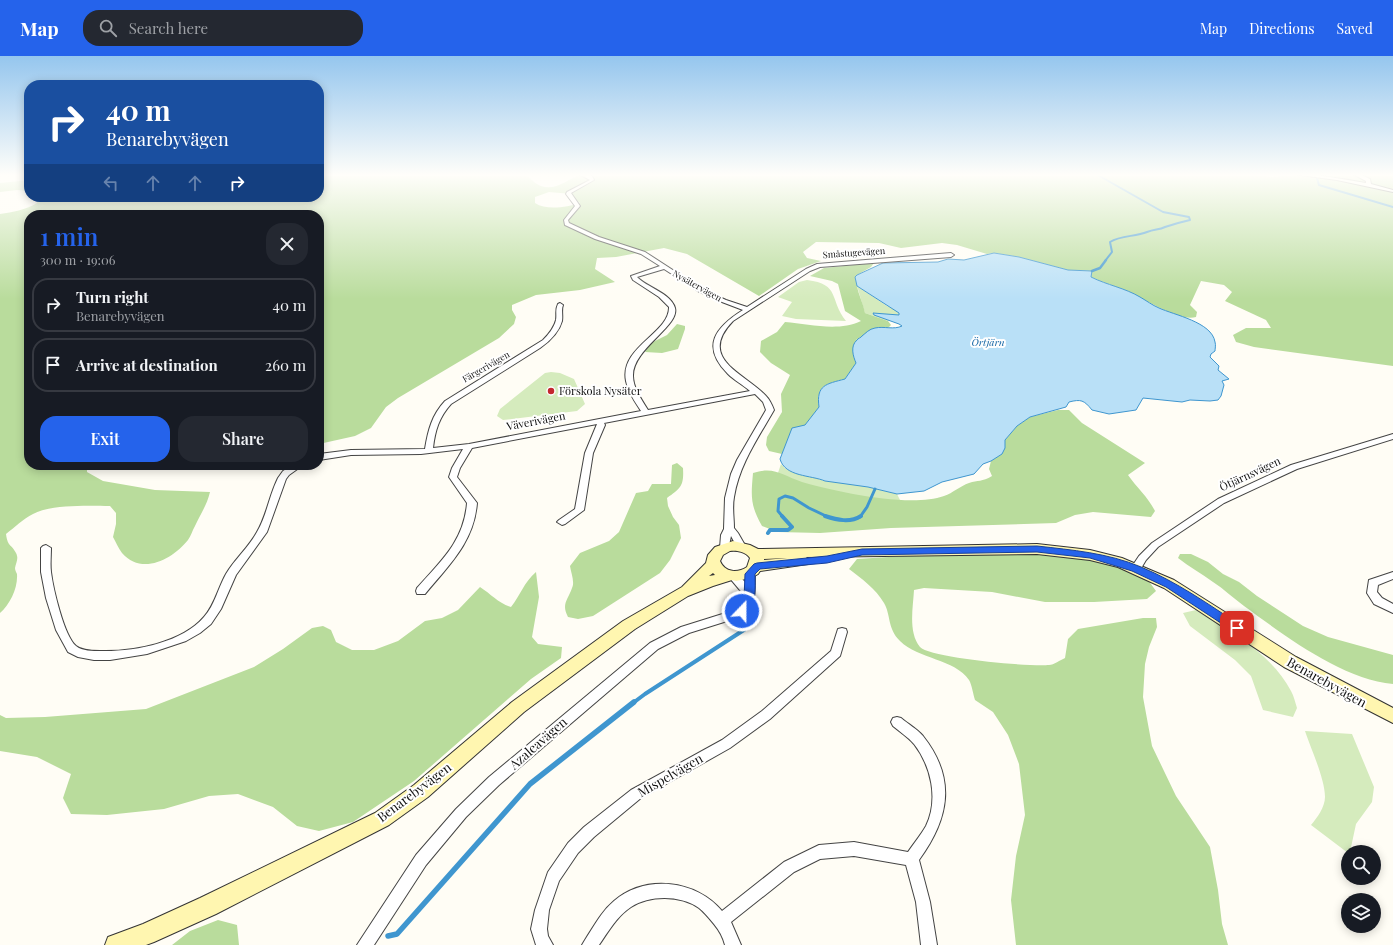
<!DOCTYPE html>
<html lang="en">
<head>
<meta charset="utf-8">
<style>
  body { margin:0; font-family:"Playfair Display",serif; background:#242831; color:#f1f3f6; height:100vh; display:flex; flex-direction:column; font-size:15px; white-space:nowrap }
  * { box-sizing:border-box; margin:0 }
  p { font-size:13px; color:#9ea1a6 }
  .icon { flex:none; width:22px; height:22px; fill:none; stroke:currentColor; stroke-width:2; stroke-linecap:round; stroke-linejoin:round }
  .map { position:relative; flex:1; overflow:hidden }
  .panel { position:absolute; left:24px; top:154px; width:300px; height:260px; display:flex; flex-direction:column; background:#171b24; border-radius:16px; box-shadow:0 2px 10px #0003 }
  .panel>* { flex:none }
  .banner { position:absolute; left:24px; top:24px; width:300px; height:122px; border-radius:16px; box-shadow:0 2px 10px #0003; background:#1a4fa0; color:#fff; overflow:hidden }
  .buttons { position:absolute; left:1341px; top:789px; display:grid; gap:8px }
  .buttons a { display:grid; place-items:center; width:40px; height:40px; border-radius:50%; background:#171b24; box-shadow:0 2px 10px #0003; font-size:20px }
  .pin { position:absolute; display:grid; place-items:center; width:34px; height:34px; color:#fff; margin:-17px; border-radius:8px; box-shadow:0 2px 6px #0006 }
  .me { position:absolute; width:44px; margin:-22px; rotate:22deg; stroke-linejoin:round; filter:drop-shadow(0 0 3px #0008) }
  .turn { display:flex; align-items:center; gap:14px; height:84px; padding:0 16px; font-size:18px }
  .turn .icon { width:52px; height:52px; stroke-width:2.5 }
  .turn b { display:block; font-size:28px; line-height:34px }
  .lanes { display:flex; align-items:center; height:38px; padding:0 16px; background:#0003; justify-content:center; gap:20px; direction:ltr }
  .lanes .off { opacity:.35 }
  .round { display:grid; place-items:center; flex:none; width:42px; height:42px; border-radius:16px; background:#242831 }
  .overview { display:flex; align-items:center; justify-content:space-between; height:68px; padding:0 16px }
  h1 { font-size:24px; font-weight:600; line-height:30px; color:#2563eb }
  .primary-button { display:flex; gap:8px; margin-top:auto; padding:8px 16px }
  .primary-button a { flex:1; height:46px; border-radius:16px; background:#2563eb; color:#fff; font-size:16px; font-weight:600; line-height:46px; text-align:center }
  .primary-button a+a { background:#242831; color:#f1f3f6 }
  ul { padding:0; list-style:none }
  li { display:flex; align-items:center; gap:12px; height:54px; margin:0 8px 6px; padding:0 8px; border:2px solid #363941; border-radius:16px }
  li div { flex:1 }
  li b { display:block; font-size:15px }
  li em { font-style:normal }
  header { display:flex; align-items:center; gap:24px; box-sizing:border-box; height:56px; padding:0 20px; background:#2563eb; color:#fff }
  header strong { font-size:19px }
  nav { display:flex; gap:22px; margin-inline-start:auto; font-size:14px }
  .search { width:280px; height:36px; background:#242831; display:flex; align-items:center; gap:10px; box-sizing:border-box; padding:0 14px; border-radius:16px; color:#9ea1a6; font-size:15px }
  .map>svg:first-child { display:block }
</style>
</head>
<body>
<header>
<strong>Map</strong>
<div class="search"><svg class="icon" aria-label="search" viewBox="0 0 24 24"><circle cx="10" cy="10" r="6"/><path d="M15 15l6 6"/></svg>Search here</div>
<nav><a>Map</a><a>Directions</a><a>Saved</a></nav>
</header>
<div class="map">
<svg width="1393" height="889" viewBox="0 0 1393 889">
  <rect width="100%" height="100%" fill="#fffdf5"/>
  <path fill="#d5ebbd" d="M807,224C841,228 829,244 846,265L796,263L782,260L792,246L778,241L799,226Z
    M857,230L887,250L898,255L899,259H874L890,265H888L865,257Z
    M551,316L560,317L574,323L585,348L577,355L503,364L497,360L500,353L545,317Z
    M781,408L786,413L825,425L860,429L897,438L905,454L765,455Z
    M1196,554C1230,575 1272,598 1291,635C1294,640 1295,646 1297,652L1293,661L1263,654L1251,620L1235,604L1190,570L1183,557Z
    M1305,675L1352,678L1374,731L1372,746L1356,768L1350,796L1348,797L1311,769C1317,762 1325,751 1325,741C1325,723 1311,693 1305,675Z"/>
  <path fill="#b9dc9c" fill-rule="evenodd" d="M319,118H525C530,122 535,128 541,130C555,135 568,124 580,118H1268L1264,120L1273,121L1290,119L1289,118H1393V310L1254,291L1236,286L1233,279L1246,272H1271L1266,264L1225,245L1232,236L1224,229L1201,225L1190,249L1197,256L1196,261C1179,266 1145,243 1129,236C1116,230 1103,227 1091,221L1092,215L1068,214L1019,201L994,197L987,198L957,189L942,187L901,192L879,187L816,186L803,196L807,202L821,205L798,213L759,240L687,198L664,192L616,201L597,202L595,213L615,226L580,234L536,239L512,249V254L516,261L514,268L499,282L398,342L386,351L371,372L355,380L319,388V159H29V409H87V416L103,425L155,434L210,436C207,449 200,459 195,470C192,475 191,480 188,484C173,503 142,520 122,497C118,492 116,486 113,481L116,468V457L110,450C89,450 52,448 33,458C23,463 15,471 6,478C8,492 11,487 16,497C19,503 16,506 15,512C15,514 16,516 17,518C18,532 10,548 0,557V158C13,156 25,154 37,147L38,141H319ZM549,136L572,138V141L580,147C567,151 547,155 535,147V141Z
    M29,124V135L17,134L0,136V127Z
    M874,207L871,211L857,219C854,231 863,245 865,257L888,265L891,269L888,272H875L856,284V307L845,323C826,328 816,329 819,351L805,370L791,376L782,398L769,395L766,389L767,381L782,356L781,338L790,319L771,307L760,296L761,285L777,276L785,266C809,268 838,276 861,265L845,255L838,228L832,225L810,220L824,212Z
    M677,268L685,270V273L678,293L662,297L645,296L651,287L667,279Z
    M1058,354H1069L1082,367L1145,407L1128,419C1137,432 1148,441 1155,455L1151,461L1093,456L1075,459L1056,467L891,472L820,477L778,476L762,470C750,449 751,440 753,417C775,410 783,420 802,426C837,436 910,452 944,440C953,437 960,430 969,427C978,424 982,426 992,420L989,413L991,405C1006,395 1001,399 1005,384L1017,370L1030,361Z
    M677,407L683,412C684,430 681,432 667,442L668,450L673,461L679,469L681,482L670,504L660,517L593,560L578,563L568,561C561,548 568,544 572,532C575,526 571,517 570,510L580,497L609,485L619,476L636,437L648,435L652,428H671L672,409Z
    M1028,497L1081,500L1124,513L1148,524L1156,535L1147,543L1094,546H1045L992,536L924,532L914,534C913,552 908,576 920,591C930,602 1030,611 1049,609C1054,609 1060,604 1065,602L1068,583L1078,573L1143,562H1156L1157,571L1149,591L1145,608L1143,641L1152,690L1176,740L1210,791L1218,834L1222,868L1228,889H1016L1011,844L1016,800L1025,759L1019,708L1008,679L993,656L975,644C973,638 972,629 969,624C955,603 918,603 900,585C887,572 891,559 884,547C876,533 861,522 849,513L857,503L920,499Z
    M1180,498H1191L1208,506L1223,518L1239,526L1257,540L1303,570L1328,581L1393,599V628C1342,623 1285,580 1244,550C1233,542 1224,533 1213,526C1201,517 1189,511 1178,502Z
    M536,516L539,541L532,581L538,588L562,591L561,602L531,623L414,725L353,766L319,775L297,770L273,751L238,738L209,740L164,753L107,759L71,758L63,742L71,718L37,701L0,695V659L6,662L45,661L146,653L254,611L283,593L312,572L323,570L331,574L336,586L352,594H374L398,585L425,565L442,562L458,554L480,531C491,538 498,547 511,551C520,540 524,526 536,516Z
    M218,864L237,869L239,889H172L190,875Z"/>
  <path fill="#b9e0f7" stroke="#3f96cf" d="M994,197L1019,201L1068,214L1092,215L1091,221C1107,229 1125,232 1140,241C1147,245 1152,249 1159,252C1174,259 1212,266 1215,286C1216,289 1215,293 1215,295L1211,298L1210,301L1219,310L1218,314L1229,323L1222,325L1224,329L1221,340L1218,344L1210,345L1190,344L1182,346L1143,342L1136,354L1109,358L1092,354C1084,344 1081,343 1069,346L1066,351L1030,361L1017,370L1005,384V392L1002,398L991,405L983,408L974,418L942,426L924,435L897,438L868,431L825,425C811,419 785,421 780,403L792,372L805,369L819,351C816,329 826,328 845,323L856,307C853,300 850,290 857,284C858,282 861,282 862,280C866,277 869,273 875,272C884,270 894,274 902,270L899,268L874,259L873,257L899,259V257L857,230L855,221L857,219L883,207L938,206L948,203L964,204Z"/>
  <g fill="none" stroke-linecap="round" stroke-linejoin="round">
    <path stroke="#3f96cf" stroke-width="2" d="M1096,118L1163,156L1189,161L1190,164C1181,166 1174,168 1165,171C1159,174 1155,173 1147,176C1135,181 1121,179 1110,186L1112,196L1105,205
      M1317,122L1319,129L1393,151"/>
    <path stroke="#3f96cf" stroke-width="2.5" d="M1092,215L1100,212L1106,204"/>
    <path stroke="#3f96cf" stroke-width="3" d="M783,461L778,455L779,443L785,440L793,442L809,452L828,461
      M860,461L867,451L875,433"/>
    <path stroke="#3f96cf" stroke-width="4" d="M825,460C837,464 850,467 861,460
      M768,477L770,474H788L792,471L782,460
      M633,647L645,638L750,570"/>
    <path stroke="#3f96cf" stroke-width="5.5" d="M388,880L397,878L530,728L634,646"/>
    <g stroke="#444" stroke-width="2">
      <path id="street" d="M579,118L592,120L594,124L571,137L580,150L568,164L569,167L599,181L645,196L702,233L726,244L747,251L806,213L817,208L951,197L954,199L951,201L820,211L810,215L733,265C696,303 746,318 766,340C770,344 772,349 774,354C758,382 739,409 734,441C732,451 734,462 734,472L738,477L746,491L744,493H738L731,480L728,494L725,495L720,492L721,479L724,473L725,442L731,418L737,404L766,354L763,346L755,338L604,367L605,369L593,397L584,454L565,468L562,469L557,466L559,464L575,453L585,397L597,368L472,392L460,412L457,421L477,447C474,486 449,509 425,538H417L416,535L417,532C441,505 464,485 467,447L449,421L452,412L463,393L421,398L351,399L319,404V398L351,394L425,393C428,374 432,359 445,345L543,284C548,279 554,272 556,264C557,258 555,254 558,248L560,247L563,249C561,254 563,259 562,265C559,276 550,285 540,292L451,348C439,361 435,375 433,392L469,388L641,355C635,346 628,336 626,325C619,291 670,277 669,251L659,241L633,224L631,220L660,210L641,198L595,183L565,169L564,164L575,150L566,138L567,136L590,124ZM664,213L698,235L722,246L743,254C716,271 700,290 728,318C734,324 743,329 750,335L648,354C642,344 633,332 633,320C632,293 680,270 675,252C671,237 646,231 637,221Z
        M1293,118C1318,118 1342,123 1366,127V125L1353,118H1359L1370,123L1371,128L1393,134V136L1337,124Z
        M1393,378V383L1297,413L1224,447L1158,491L1146,504L1140,514H1132L1131,512L1139,500L1152,487L1218,443L1291,409Z
        M293,409H303L289,419L286,423L267,476L236,519L221,553L211,568L200,577L186,585L147,598L110,604H94L78,601L68,596L56,574L46,542L41,516V492L43,490L46,489L51,492C51,500 50,508 51,516C53,532 64,580 76,590C82,595 93,595 100,595C133,596 182,587 204,561C215,549 218,532 226,518C235,503 249,491 257,476C267,459 269,440 278,422L283,415Z
        M750,514L754,515L755,517C754,537 758,548 740,561L689,577L658,593L499,729L466,761L426,809L374,889H357L416,799L456,753L489,721L650,587L681,571L732,555C739,551 743,547 744,539L728,520L729,518H737L745,526L746,515Z
        M1393,516V523L1378,529L1377,536L1382,542L1393,548V557L1374,548L1367,537L1369,524Z
        M842,572L846,573L847,576L840,600L770,663L730,692L641,742L594,781L578,797L559,825L549,854L547,873L548,880L553,889H536L531,873L535,854L548,816L568,787L584,771L631,734L722,684L762,655L831,595L838,573Z
        M897,661L901,662C908,668 917,673 923,680C957,723 949,763 919,804L930,846L937,889H921L916,846L906,809L854,800L820,803L794,816L731,866L741,889H725C723,881 719,874 714,868C709,862 704,856 699,852C680,839 650,839 631,851C617,860 608,876 599,889H582L585,884C594,870 602,855 614,845C646,818 696,824 722,855L784,806L819,789L854,786L908,796C914,787 921,779 926,770C939,743 931,710 914,688C908,681 900,676 893,670L891,666L893,662Z"/>
    </g>
    <g stroke="#333" stroke-width="2">
      <path id="secondary" d="M733,485L750,489L758,493L1037,488L1090,494L1122,502L1174,524L1296,601L1393,652V667L1284,611L1164,532L1118,511L1090,504L1037,498L806,501L810,505L808,508L760,515L758,518L751,522L736,525L732,524L713,530L688,540L635,573L524,656L428,741L389,769L216,858L154,886L146,889H105L108,881L143,868L200,842L375,757L414,729L512,646L623,565L682,531L706,507L708,499L715,491ZM730,495C737,494 746,496 750,502L747,511C738,517 725,517 720,505L723,499ZM787,502L764,504V503ZM713,517L715,519L709,520Z"/>
    </g>
    <use href="#street" fill="#fff" fill-rule="evenodd"/>
    <use href="#secondary" fill="#fff6b0" fill-rule="evenodd"/>
  </g>
  <linearGradient id="sky" x2="0" y2="1"><stop stop-color="#95c6ee"/><stop offset="0.49" stop-color="#fffefa"/><stop offset="1" stop-color="#fffefa" stop-opacity="0"/></linearGradient>
  <rect width="1393" height="243" fill="url(#sky)"/>
  <path fill="#2563eb" stroke="#184099" d="M1037,490C1072,494 1108,497 1141,511C1177,526 1208,548 1240,569L1242,572L1240,575H1233L1166,531L1132,515L1090,502L1037,496L862,499L827,507L760,513L755,518C755,529 758,563 738,557L737,555L742,548L744,543L745,518L754,508L757,507L827,500L862,493Z"/>
  <circle fill="#c4262e" stroke="#fff" stroke-width="1.5" cx="551" cy="335" r="4"/>
  <g text-anchor="middle" stroke-width="4" stroke-linejoin="round" paint-order="stroke">
    <g font-size="9" fill="#111" stroke="#fff">
      <text transform="translate(854 197) rotate(-4)" y="3">Småstugevägen</text>
      <text transform="translate(697 230) rotate(29)" y="3">Nysätervägen</text>
      <text transform="translate(486 311) rotate(-30)" y="3">Färgerivägen</text>
    </g>
    <g font-size="10" font-style="italic" fill="#1768a6" stroke="#fff">
      <text x="988" y="290">Örtjärn</text>
    </g>
    <g font-size="11" fill="#111" stroke="#fff" text-anchor="start">
      <text x="559" y="339">Förskola Nysäter</text>
    </g>
    <g font-size="11" fill="#111" stroke="#fff">
      <text transform="translate(536 365) rotate(-11)" y="4">Väverivägen</text>
      <text transform="translate(1250 418) rotate(-25)" y="4">Ötjärnsvägen</text>
    </g>
    <g font-size="13" fill="#111" stroke="#fff">
      <text transform="translate(1327 626) rotate(29)" y="5">Benarebyvägen</text>
      <text transform="translate(538 687) rotate(-41)" y="5">Azaleavägen</text>
      <text transform="translate(670 719) rotate(-30)" y="5">Mispelvägen</text>
      <text transform="translate(414 736) rotate(-37)" y="5">Benarebyvägen</text>
    </g>
  </g>
</svg>
<div class="buttons">
<a><svg class="icon" aria-label="search" viewBox="0 0 24 24"><circle cx="10" cy="10" r="6"/><path d="M15 15l6 6"/></svg></a>
<a><svg class="icon" aria-label="layers" viewBox="0 0 24 24"><path d="M12 4l9 5-9 5-9-5zM3 14l9 5 9-5"/></svg></a>
</div>
<div class="pin" style="left:1237px;top:572px;background:#d93025"><svg class="icon" aria-label="arrive" viewBox="0 0 24 24"><path d="M6 21V4h12l-3 4 3 4H6"/></svg></div>
<svg class="me" style="left:742px;top:555px" viewBox="-20 -20 40 40"><circle r="17" fill="#2563eb" stroke="#fff" stroke-width="3"/><path d="M0-11L8 9 0 5-8 9z" fill="#fff"/></svg>
<div class="banner">
<div class="turn"><svg class="icon" aria-label="right" viewBox="0 0 24 24"><path d="M7 20v-9h11M14 6l5 5-5 5"/></svg><div><b>40 m</b>Benarebyvägen</div></div>
<div class="lanes"><svg class="icon off" aria-label="left" viewBox="0 0 24 24"><path d="M17 20v-9H6M10 6l-5 5 5 5"/></svg><svg class="icon off" aria-label="ahead" viewBox="0 0 24 24"><path d="M12 20V5M6 11l6-6 6 6"/></svg><svg class="icon off" aria-label="ahead" viewBox="0 0 24 24"><path d="M12 20V5M6 11l6-6 6 6"/></svg><svg class="icon" aria-label="right" viewBox="0 0 24 24"><path d="M7 20v-9h11M14 6l5 5-5 5"/></svg></div>
</div>
<section class="panel">
<div class="overview"><div><h1>1 min</h1><p>300 m · 19:06</p></div><a class="round"><svg class="icon" aria-label="close" viewBox="0 0 24 24"><path d="M6 6l12 12M18 6L6 18"/></svg></a></div>
<ul>
<li><svg class="icon" aria-label="right" viewBox="0 0 24 24"><path d="M7 20v-9h11M14 6l5 5-5 5"/></svg><div><b>Turn right</b><p>Benarebyvägen</p></div><em>40 m</em></li>
<li><svg class="icon" aria-label="arrive" viewBox="0 0 24 24"><path d="M6 21V4h12l-3 4 3 4H6"/></svg><div><b>Arrive at destination</b></div><em>260 m</em></li>
</ul>
<div class="primary-button"><a>Exit</a><a>Share</a></div>
</section>
</div>
</body>
</html>
